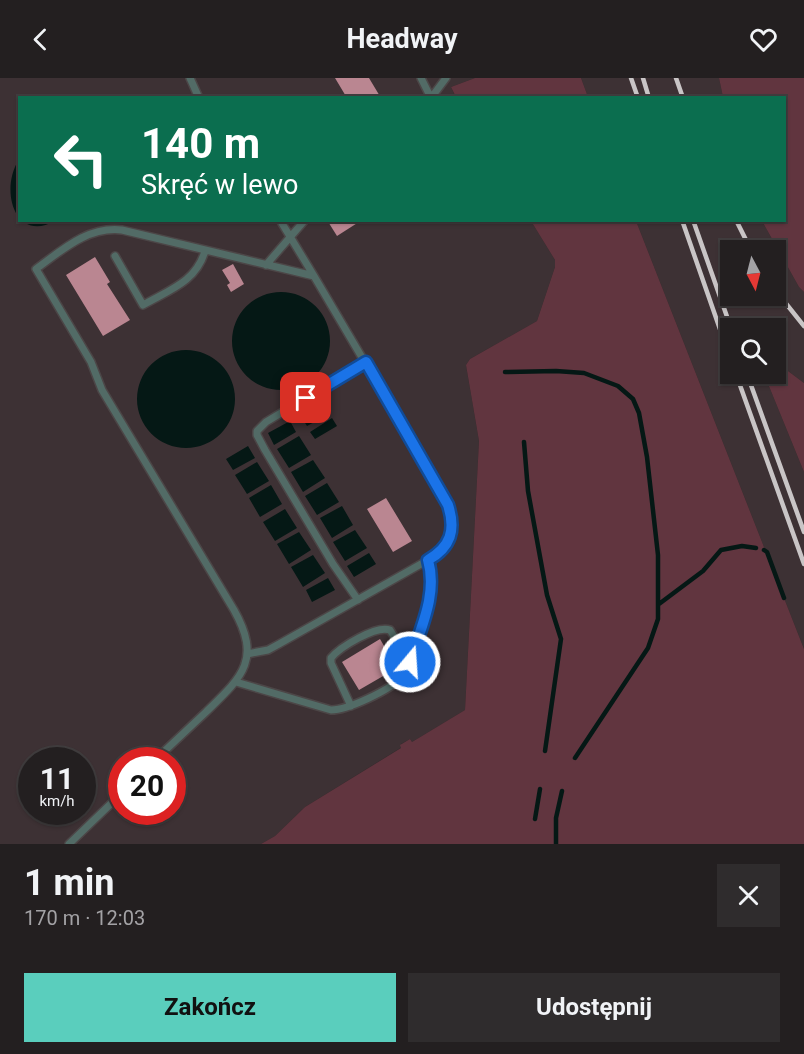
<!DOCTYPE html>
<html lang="pl">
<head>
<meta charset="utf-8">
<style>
  body { margin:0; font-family:Roboto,sans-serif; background:#2f2c2d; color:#f1f3f6; height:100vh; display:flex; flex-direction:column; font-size:22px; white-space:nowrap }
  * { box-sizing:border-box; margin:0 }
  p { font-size:20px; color:#a3a2a5 }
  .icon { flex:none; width:33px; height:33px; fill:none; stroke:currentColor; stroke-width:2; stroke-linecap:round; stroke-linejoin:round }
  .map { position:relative; height:766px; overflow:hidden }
  .side { display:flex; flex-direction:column; background:#231f20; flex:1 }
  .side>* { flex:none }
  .top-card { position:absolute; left:18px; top:18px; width:768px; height:126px; border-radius:0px; box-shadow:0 2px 4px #0004,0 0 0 2px #403d3e; background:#0b6e4f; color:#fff; overflow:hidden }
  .needle { width:39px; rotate:173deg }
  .tools { position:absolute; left:720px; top:162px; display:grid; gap:12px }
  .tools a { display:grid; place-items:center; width:66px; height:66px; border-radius:0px; background:#231f20; box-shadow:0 2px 4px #0004,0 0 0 2px #403d3e; font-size:30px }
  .speed { position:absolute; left:18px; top:669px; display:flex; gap:12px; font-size:30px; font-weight:700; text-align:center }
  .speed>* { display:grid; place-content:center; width:78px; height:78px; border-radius:50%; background:#231f20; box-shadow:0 2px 4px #0004,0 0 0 2px #403d3e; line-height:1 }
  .speed small { font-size:15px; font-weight:400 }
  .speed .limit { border:9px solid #d22; background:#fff; color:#111 }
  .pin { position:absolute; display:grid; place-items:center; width:51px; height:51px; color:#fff; margin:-26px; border-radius:12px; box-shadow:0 3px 9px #0006 }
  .me { position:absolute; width:66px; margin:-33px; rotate:18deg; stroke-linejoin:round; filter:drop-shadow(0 0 4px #0008) }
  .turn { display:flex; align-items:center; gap:21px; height:126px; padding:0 24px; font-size:27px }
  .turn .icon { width:78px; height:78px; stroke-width:2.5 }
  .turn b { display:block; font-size:42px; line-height:51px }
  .round { display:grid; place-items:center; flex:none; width:63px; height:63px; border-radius:0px; background:#2f2c2d }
  .head { display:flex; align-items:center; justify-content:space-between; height:102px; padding:0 24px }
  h1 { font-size:36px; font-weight:700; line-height:45px }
  .primary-button { display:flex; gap:12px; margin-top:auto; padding:12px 24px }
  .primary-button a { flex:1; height:69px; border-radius:0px; background:#5acebd; color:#111; font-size:24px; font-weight:700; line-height:69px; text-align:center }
  .primary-button a+a { background:#2f2c2d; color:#f1f3f6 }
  header { display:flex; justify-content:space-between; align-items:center; height:78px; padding:0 24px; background:#231f20; font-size:27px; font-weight:700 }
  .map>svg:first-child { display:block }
</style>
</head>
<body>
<header><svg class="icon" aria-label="back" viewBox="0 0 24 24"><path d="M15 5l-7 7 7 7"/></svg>Headway<svg class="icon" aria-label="heart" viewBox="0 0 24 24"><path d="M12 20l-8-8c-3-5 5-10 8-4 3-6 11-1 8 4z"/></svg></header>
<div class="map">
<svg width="804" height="766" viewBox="0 0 804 766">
  <rect width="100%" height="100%" fill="#2f292a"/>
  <path fill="#3d3134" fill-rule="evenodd" d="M0,0H475L451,9L456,20H20V142L531,143L555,182V189L537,243L470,281L466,287L479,363L465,632L412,664L410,661L401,666L402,669L305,729L275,758L261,766H0ZM32,682H82V734H32ZM122,682H172V734H122Z
    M581,0H719L723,19H588Z
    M636,143H762L799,209L804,214V305L776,284V250H730V296H764L804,394V571ZM730,172H776V218H730Z"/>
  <path fill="#61353f" d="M475,0H581L588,19H456L451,9Z
    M719,0H804V214L799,209L762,143L784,142V20L723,19Z
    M531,143H636L804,571V766H261L275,758L305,729L401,670L400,667L410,661L412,664L465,632L479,363L466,287L470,281L537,243L555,189V182Z
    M776,284L804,305V394L764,296H776Z"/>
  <path fill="#051815" d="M18,83L20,142L55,143C15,165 0,113 18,83Z
    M232 263a49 49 0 1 1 98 0a49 49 0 1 1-98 0Z
    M137 321a49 49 0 1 1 98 0a49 49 0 1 1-98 0Z
    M322,324L329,336L307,348L300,337Z
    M332,340L337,348L315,361L310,354Z
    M290,343L296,354L274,367L268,355Z
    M299,358L311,377L289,390L277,371Z
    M248,368L255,380L233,392L226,381Z
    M313,382L325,400L303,414L291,394Z
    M257,384L269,403L247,416L235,397Z
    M327,405L339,424L317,437L305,418Z
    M271,407L282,426L260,439L249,420Z
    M342,428L353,447L332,460L320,440Z
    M285,431L297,450L275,463L263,444Z
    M355,452L367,470L345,483L333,464Z
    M299,454L311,472L289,486L277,466Z
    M369,475L376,486L354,499L347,488Z
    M313,477L325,495L303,509L291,489Z
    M328,500L335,512L312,524L306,512Z"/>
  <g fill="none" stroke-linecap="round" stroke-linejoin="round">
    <path stroke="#051815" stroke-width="4.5" d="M505,294L556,293L584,295L618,308L633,321L639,335L647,379L658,477V541L648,570L575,680
      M524,364L528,413L547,517L561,561L545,673
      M764,472L767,474L784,520
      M659,526L703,493L721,472L742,468L756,470
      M535,741L540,711
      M556,766V740L562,713"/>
  </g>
  <path fill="#ba8691" d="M335,0H369L381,20H347Z
    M327,142H362L337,158Z
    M95,179L110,204L107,206L130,242L103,258L66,197Z
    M233,186L244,206L231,214L227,207L230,205L222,192Z
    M386,420L412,463L393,474L367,431Z
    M380,561L397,590L359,612L342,584Z"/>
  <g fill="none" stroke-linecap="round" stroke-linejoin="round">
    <g stroke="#4c4647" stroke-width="10">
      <path id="lane" d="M190,0L199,20
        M421,0L431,20
        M431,20L446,0
        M280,142L314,198
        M115,178L143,227C169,212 196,204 205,173
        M266,187L305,142
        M358,522L333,486L265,372L257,357V353L266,344L366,284
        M236,604L331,632C348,632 390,612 402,599C412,587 429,531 431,515C432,504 431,493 428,482
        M351,628L331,585V580C340,569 376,547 390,552L410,584
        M155,682C172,666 189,650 206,634C242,599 262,582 234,532L102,312L91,284L36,191C62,172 88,148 122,152L314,198L449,427C454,446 452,465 437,477L279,566L268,572L247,576
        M69,766L122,715"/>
    </g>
    <use href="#lane" stroke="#526b66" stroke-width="7"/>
    <path stroke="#c9c5c6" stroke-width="4.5" d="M631,0L638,20
      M643,0L649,20
      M676,0L683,20
      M682,142L730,280
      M693,142L731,250
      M736,142L751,172
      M776,213L804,248
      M736,296L804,486
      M747,296L804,454"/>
  </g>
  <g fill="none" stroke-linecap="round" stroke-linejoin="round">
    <g stroke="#114b97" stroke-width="15">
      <path id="route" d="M306,320L366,284L448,427C456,452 451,469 428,482C438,517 420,551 410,584"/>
    </g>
    <use href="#route" stroke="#1a73e8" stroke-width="10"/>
  </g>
</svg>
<div class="tools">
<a><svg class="needle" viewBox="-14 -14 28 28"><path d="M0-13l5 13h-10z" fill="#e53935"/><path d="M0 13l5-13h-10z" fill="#a3a2a5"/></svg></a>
<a><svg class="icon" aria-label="search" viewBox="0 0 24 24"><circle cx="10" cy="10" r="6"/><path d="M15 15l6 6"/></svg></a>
</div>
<div class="speed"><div>11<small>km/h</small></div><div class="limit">20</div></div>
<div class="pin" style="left:306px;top:320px;background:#d93025"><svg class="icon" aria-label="arrive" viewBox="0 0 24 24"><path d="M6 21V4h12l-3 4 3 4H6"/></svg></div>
<svg class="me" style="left:410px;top:584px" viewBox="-20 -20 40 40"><circle r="17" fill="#1a73e8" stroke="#fff" stroke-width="3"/><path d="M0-11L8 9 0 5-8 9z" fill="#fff"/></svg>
<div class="top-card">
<div class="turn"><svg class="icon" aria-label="left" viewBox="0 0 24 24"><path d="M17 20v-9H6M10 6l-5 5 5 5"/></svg><div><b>140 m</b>Skręć w lewo</div></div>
</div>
</div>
<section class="side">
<div class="head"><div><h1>1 min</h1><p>170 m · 12:03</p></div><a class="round"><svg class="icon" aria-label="close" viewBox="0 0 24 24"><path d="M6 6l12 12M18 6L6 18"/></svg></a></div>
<div class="primary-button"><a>Zakończ</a><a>Udostępnij</a></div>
</section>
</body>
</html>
